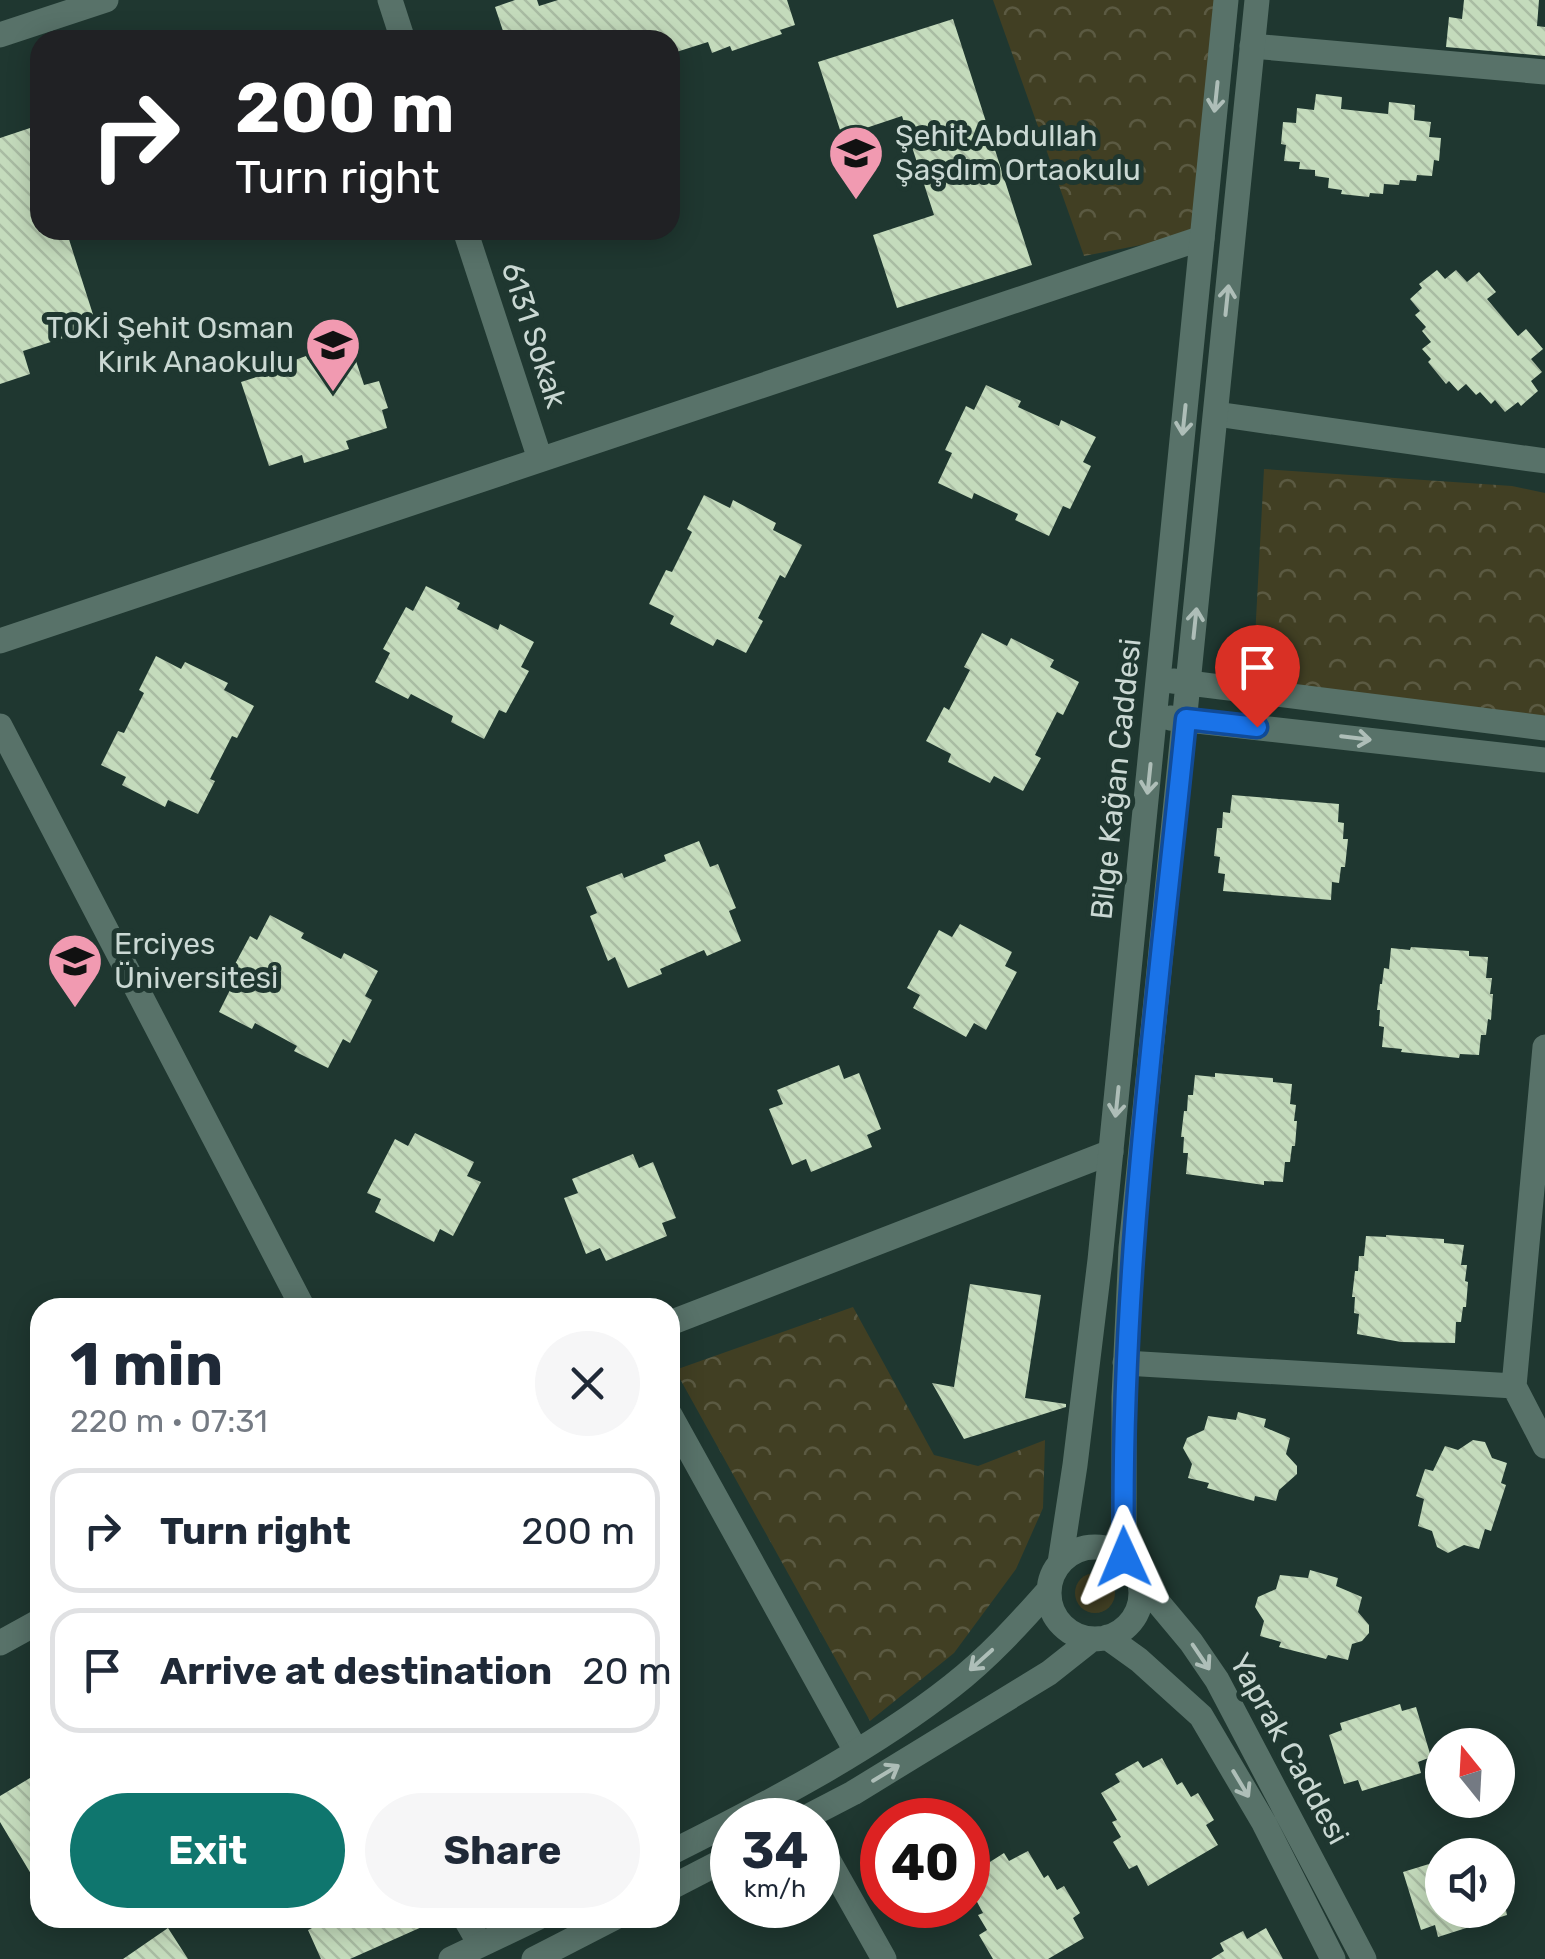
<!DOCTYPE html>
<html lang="en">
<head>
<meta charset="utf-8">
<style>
  body { margin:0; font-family:Rubik,sans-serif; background:#f6f6f7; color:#1f2937; height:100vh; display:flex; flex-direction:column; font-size:38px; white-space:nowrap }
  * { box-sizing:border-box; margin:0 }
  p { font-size:32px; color:#747a83 }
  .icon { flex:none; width:55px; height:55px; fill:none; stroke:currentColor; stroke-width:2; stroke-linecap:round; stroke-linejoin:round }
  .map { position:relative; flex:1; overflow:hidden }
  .side { position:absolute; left:30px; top:1298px; width:650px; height:630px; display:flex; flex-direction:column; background:#fff; border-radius:30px; box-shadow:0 5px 25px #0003 }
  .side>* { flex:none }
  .guide { position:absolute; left:30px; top:30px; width:650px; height:210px; border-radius:30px; box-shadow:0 5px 25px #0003; background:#202124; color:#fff; overflow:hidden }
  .needle { width:65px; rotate:342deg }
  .tools { position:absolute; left:1425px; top:1728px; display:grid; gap:20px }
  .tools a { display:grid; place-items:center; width:90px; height:90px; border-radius:50%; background:#fff; box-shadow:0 5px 25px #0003; font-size:50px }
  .speed { position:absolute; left:710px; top:1798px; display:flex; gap:20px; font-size:50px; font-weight:700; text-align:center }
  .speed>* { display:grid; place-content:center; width:130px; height:130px; border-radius:50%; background:#fff; box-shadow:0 5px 25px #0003; line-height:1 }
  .speed small { font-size:25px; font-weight:400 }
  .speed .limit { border:15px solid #d22; background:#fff; color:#111 }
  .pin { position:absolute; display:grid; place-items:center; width:85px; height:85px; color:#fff; margin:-102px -42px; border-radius:50% 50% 50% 0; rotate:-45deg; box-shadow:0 0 10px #0007 }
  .pin .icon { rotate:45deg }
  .me { position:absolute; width:110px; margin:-55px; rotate:359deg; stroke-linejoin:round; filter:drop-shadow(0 0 8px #0008) }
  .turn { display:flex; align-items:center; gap:35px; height:210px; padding:0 40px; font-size:45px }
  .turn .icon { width:130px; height:130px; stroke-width:2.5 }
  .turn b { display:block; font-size:70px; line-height:85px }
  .round { display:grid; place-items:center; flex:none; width:105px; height:105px; border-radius:52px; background:#f6f6f7 }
  .head { display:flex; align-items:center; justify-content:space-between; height:170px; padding:0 40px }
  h1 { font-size:60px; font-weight:700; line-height:75px }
  .button { display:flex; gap:20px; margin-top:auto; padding:20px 40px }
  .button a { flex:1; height:115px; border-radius:60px; background:#0f766e; color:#fff; font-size:40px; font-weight:700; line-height:115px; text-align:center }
  .button a+a { background:#f6f6f7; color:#1f2937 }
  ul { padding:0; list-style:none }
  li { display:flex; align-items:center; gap:30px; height:125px; margin:0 20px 15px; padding:0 20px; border:5px solid #e0e1e3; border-radius:30px }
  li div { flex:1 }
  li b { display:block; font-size:38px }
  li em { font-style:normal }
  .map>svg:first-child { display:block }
</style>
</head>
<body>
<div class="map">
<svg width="1545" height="1959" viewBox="0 0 1545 1959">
  <defs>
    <pattern id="park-crowns" width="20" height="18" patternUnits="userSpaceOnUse" patternTransform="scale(2.5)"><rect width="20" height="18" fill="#413f23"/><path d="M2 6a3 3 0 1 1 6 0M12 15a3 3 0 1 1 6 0" fill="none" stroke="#5b5a42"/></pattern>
    <pattern id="building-back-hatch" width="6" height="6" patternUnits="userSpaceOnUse" patternTransform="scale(2.5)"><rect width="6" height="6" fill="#c4dbbc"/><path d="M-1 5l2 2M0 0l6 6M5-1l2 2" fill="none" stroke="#a9bca3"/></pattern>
  </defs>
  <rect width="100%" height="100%" fill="#1f3730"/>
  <path fill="#413f23" d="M1075 1593a20 20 0 1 1 40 0a20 20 0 1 1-40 0Z"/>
  <path fill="url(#park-crowns)" d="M993,0H1217L1193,235L1084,256Z
    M1264,469L1512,486L1545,493V718L1273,688L1254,657Z
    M853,1307L934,1455L978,1466L1045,1440L1043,1508L1016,1569L954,1653L870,1721L675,1370Z"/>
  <path fill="url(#building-back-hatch)" d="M515,0H537L539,6L558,0H787L795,25L780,30L782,34L732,51L730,46L712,53L708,42L670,54V40H506L495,7Z
    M1464,0H1539L1537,26L1545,27V56L1446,47L1449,17L1462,19Z
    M953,19L1032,265L897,308L873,235L934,215L902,116L842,136L818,62Z
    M1316,94L1342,97L1341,109L1388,114L1389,102L1415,105L1414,120L1431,122L1429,137L1441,138L1439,161L1434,160L1432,176L1417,175L1416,181L1400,180L1399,185L1384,184L1383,194L1370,193L1369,197L1341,194L1342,190L1328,188L1329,178L1315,176V170L1299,169L1300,162L1284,161L1286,145L1281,144L1283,122L1296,123L1297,108L1314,110Z
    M33,127L40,148V230H66L97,327L23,351L30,374L0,384V138Z
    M1437,270L1445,279L1456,270L1467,282L1479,272L1496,292L1487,299L1518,336L1526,329L1543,349L1531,359L1542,372L1531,381L1538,391L1521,406L1518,402L1505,412L1495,400L1491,404L1480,392L1476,395L1466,384L1458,391L1449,381L1446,384L1428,362L1431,359L1422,349L1431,342L1422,331L1426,327L1415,315L1420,311L1410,299L1422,288L1419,284Z
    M351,346L364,385L379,381L388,408L382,410L387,428L346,441L349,449L304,463L302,455L269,466L241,382L285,368L284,364L306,356L308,360Z
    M986,385L1021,401L1018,407L1059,426L1061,420L1096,437L1083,462L1091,466L1070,509L1063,506L1049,536L1015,520L1018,514L974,493L972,499L938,483L952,453L945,450L966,406L974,410Z
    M704,495L730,508L733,500L776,523L773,530L802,545L785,578L780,575L758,618L763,621L746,653L717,639L713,646L670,624L674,616L649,604L666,570L672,572L692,532L687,529Z
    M426,586L460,603L457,609L498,630L500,624L534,642L521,667L529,671L506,713L499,710L484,739L451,722L453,716L411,694L408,699L375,682L390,653L383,649L406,607L413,611Z
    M982,633L1007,646L1011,638L1054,660L1050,667L1079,682L1063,715L1057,712L1035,755L1041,758L1023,791L994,776L990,783L948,762L951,754L926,741L944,707L949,710L970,670L964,667Z
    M156,656L181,669L185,662L228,683L224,690L254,706L237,738L232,736L210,779L215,781L198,814L168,800L165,807L122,785L126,777L101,765L118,731L124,733L144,693L139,690Z
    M1232,795L1339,804L1338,822L1344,823L1343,839H1348L1345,867H1341L1339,883L1332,882L1331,900L1223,891L1225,874L1218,873L1220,857L1214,856L1217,828H1222L1223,812L1230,813Z
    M699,841L710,867L718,864L736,908L729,911L741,941L707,956L704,950L660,969L662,974L628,988L615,957L608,961L590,916L597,913L586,887L622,873L624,878L666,861L664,855Z
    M270,915L304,933L301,938L341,959L344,953L378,971L365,996L372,1000L350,1043L343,1039L328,1068L294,1051L297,1046L255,1023L252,1029L219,1012L234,982L227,979L250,936L257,940Z
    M960,924L1012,952L1005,966L1017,972L986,1030L974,1023L966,1037L913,1008L920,995L907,988L939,930L952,937Z
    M1411,947L1469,951V956L1488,957L1486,978H1492L1490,994H1493L1491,1020L1488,1019L1486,1035H1481L1479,1055L1460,1054L1459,1058L1401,1052L1402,1049L1382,1047L1384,1027L1379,1026L1380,1010H1377L1380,984H1382L1384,968L1389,969L1391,948L1410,950Z
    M839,1065L844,1079L859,1073L881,1129L867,1135L872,1147L811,1172L806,1159L792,1165L769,1109L783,1104L777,1090Z
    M1215,1073L1273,1078V1082L1292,1084L1290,1104L1296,1105L1294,1121H1297L1295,1146H1292L1290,1162H1285L1283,1182L1264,1181V1185L1186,1174L1188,1153H1183L1184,1137H1181L1184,1111H1187L1188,1095H1193L1195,1075L1215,1077Z
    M415,1133L474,1162L467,1176L481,1182L453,1236L440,1229L434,1242L375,1212L381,1199L367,1193L395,1139L408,1146Z
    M633,1154L639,1168L653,1162L676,1218L662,1223L667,1236L606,1261L600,1248L586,1254L564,1198L578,1193L572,1179Z
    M1386,1235L1444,1239V1243L1464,1245L1461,1265H1467L1465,1281L1468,1282L1466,1307H1463L1461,1322H1456L1455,1343L1401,1342L1357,1334L1359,1314L1354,1313L1355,1297H1352L1355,1271H1358L1359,1256H1364L1366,1236L1386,1237Z
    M970,1284L1041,1295L1025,1398L1066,1404V1407L964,1439L932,1383L954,1387Z
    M1238,1412L1266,1419L1264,1427L1290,1438L1286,1454L1297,1466V1474L1279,1490L1276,1501L1255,1496L1254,1501L1207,1488L1209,1483L1188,1478L1192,1464L1183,1448L1187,1438L1204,1430L1208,1416L1236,1420Z
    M1473,1440L1485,1442L1492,1458L1507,1463L1501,1483L1506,1485L1491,1531L1485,1529L1479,1549L1464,1545L1448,1553L1437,1547L1432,1531L1418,1526L1424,1499L1416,1496L1425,1469L1433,1471L1445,1446L1458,1450Z
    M1310,1570L1338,1578L1336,1586L1362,1597L1358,1612L1369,1625V1633L1362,1641L1352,1644L1348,1660L1328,1655L1326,1659L1279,1647L1281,1642L1260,1636L1264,1621L1255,1607L1258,1597L1276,1589L1280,1575L1308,1578Z
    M1400,1704L1402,1711L1416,1707L1431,1757L1418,1762L1421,1773L1362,1791L1358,1780L1344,1784L1329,1735L1342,1730L1340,1723Z
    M1162,1758L1177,1785L1182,1782L1191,1797L1198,1793L1214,1820L1206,1825L1218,1845L1148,1886L1137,1865L1129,1869L1113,1842L1121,1837L1112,1822L1117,1820L1101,1793L1120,1782L1115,1774L1138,1761L1143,1768Z
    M40,1772V1889L0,1822V1796Z
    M1028,1851L1044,1878L1048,1875L1057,1890L1064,1886L1080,1913L1073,1918L1084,1938L1048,1959H993L979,1935L987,1930L978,1915L983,1913L968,1885L986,1874L982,1867L1004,1853L1009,1861Z
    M1442,1860V1910H1506L1507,1915L1438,1937L1435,1925L1421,1930L1403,1872Z
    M310,1918H442L350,1959H321L308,1930L314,1927Z
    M168,1928L188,1959H123Z
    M1266,1928L1283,1959H1211L1224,1951L1220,1943L1243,1931L1247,1939Z"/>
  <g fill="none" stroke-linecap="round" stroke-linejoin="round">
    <path stroke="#587269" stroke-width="25" d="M390,0L403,40
      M0,35L106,0
      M1252,46L1545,72
      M465,230L540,459
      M1216,414L1545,461
      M0,641L1202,238
      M0,726L303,1308
      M1545,1047L1514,1386L1545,1446
      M670,1323L1111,1152
      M1125,1363L1514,1386
      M670,1415L856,1751
      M0,1643L40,1621
      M818,1842L884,1959
      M465,1918L480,1944"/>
    <path stroke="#587269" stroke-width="25" d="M1173,681L1545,728
      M1170,718L1545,760
      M1049 1593a46 46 0 1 1 92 0a46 46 0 1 1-92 0Z
      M1124,1557V1397L1131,1248L1257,0
      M1060,1563L1075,1465L1100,1260L1226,0
      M1140,1581L1191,1642L1217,1680L1364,1959
      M1107,1637L1139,1660L1201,1716L1264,1823L1333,1959
      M801,1820L853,1793L1049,1673L1092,1639
      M670,1853C762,1807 871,1750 952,1686C988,1658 1019,1624 1049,1590
      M670,1888L732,1856
      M451,1959L537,1918
      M534,1959L614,1918"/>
  </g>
  <defs><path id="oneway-shaft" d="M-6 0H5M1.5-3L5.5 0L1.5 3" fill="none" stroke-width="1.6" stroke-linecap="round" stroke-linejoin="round" transform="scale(2.5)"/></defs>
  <g stroke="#aebeb8">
    <use href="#oneway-shaft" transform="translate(1216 97) rotate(96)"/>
    <use href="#oneway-shaft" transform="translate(1227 300) rotate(-84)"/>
    <use href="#oneway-shaft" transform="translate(1184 420) rotate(96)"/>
    <use href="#oneway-shaft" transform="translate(1195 623) rotate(-84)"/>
    <use href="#oneway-shaft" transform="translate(1356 738) rotate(7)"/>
    <use href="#oneway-shaft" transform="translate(1149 779) rotate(96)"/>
    <use href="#oneway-shaft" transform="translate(1117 1102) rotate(96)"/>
    <use href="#oneway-shaft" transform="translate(1201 1657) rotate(56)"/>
    <use href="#oneway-shaft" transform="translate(981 1660) rotate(138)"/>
    <use href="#oneway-shaft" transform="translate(886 1773) rotate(-31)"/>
    <use href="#oneway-shaft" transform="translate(1241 1784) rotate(59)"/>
  </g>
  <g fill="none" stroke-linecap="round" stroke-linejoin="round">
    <g stroke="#114b97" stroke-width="25">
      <path id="route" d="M1124,1557C1119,1276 1158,998 1186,719L1257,727"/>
    </g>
    <use href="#route" stroke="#1a73e8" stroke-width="18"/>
  </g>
  <defs>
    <g id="school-pin" transform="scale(2.875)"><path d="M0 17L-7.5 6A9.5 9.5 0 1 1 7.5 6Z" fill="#f19ab1" stroke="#1f3730"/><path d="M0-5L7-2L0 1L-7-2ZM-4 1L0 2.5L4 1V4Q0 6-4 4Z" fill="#111"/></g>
    <g id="university-pin" transform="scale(2.875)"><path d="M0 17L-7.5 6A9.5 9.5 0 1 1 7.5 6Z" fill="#f19ab1" stroke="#1f3730"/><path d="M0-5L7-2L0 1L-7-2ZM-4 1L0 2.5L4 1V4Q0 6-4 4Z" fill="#111"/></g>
  </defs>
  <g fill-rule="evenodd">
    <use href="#school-pin" x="856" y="153"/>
    <use href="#school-pin" x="333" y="345"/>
    <use href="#university-pin" x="75" y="961"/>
  </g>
  <g text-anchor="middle" stroke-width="10" stroke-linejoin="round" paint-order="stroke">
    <g font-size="30" fill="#cad8d3" stroke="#1f3730" text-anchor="start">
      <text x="895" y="146">Şehit Abdullah<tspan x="895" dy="34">Şaşdım Ortaokulu</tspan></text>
      <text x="294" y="338" text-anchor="end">TOKİ Şehit Osman<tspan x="294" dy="34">Kırık Anaokulu</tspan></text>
      <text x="114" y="954">Erciyes<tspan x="114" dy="34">Üniversitesi</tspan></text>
    </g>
    <g font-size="30" fill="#cad8d3" stroke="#1f3730">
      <text transform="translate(534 335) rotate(72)" y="10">6131 Sokak</text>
      <text transform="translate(1116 779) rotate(-84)" y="10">Bilge Kağan Caddesi</text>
      <text transform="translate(1289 1749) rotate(61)" y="10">Yaprak Caddesi</text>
    </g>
  </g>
</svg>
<div class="tools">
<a><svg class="needle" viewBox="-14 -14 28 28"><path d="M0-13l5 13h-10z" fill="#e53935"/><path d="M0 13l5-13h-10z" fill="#747a83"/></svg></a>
<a><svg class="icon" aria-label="sound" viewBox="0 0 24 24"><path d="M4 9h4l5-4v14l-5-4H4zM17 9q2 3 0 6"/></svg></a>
</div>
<div class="speed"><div>34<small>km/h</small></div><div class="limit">40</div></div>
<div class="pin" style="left:1257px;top:727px;background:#d93025"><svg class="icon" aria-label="arrive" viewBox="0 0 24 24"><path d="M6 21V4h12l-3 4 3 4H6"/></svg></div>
<svg class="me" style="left:1124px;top:1557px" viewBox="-20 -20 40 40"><path d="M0-17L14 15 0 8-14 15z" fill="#1a73e8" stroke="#fff" stroke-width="4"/></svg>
<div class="guide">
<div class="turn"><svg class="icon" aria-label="right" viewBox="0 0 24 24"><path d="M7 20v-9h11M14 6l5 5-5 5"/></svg><div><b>200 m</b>Turn right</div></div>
</div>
<section class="side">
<div class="head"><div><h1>1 min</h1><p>220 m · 07:31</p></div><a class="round"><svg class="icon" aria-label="close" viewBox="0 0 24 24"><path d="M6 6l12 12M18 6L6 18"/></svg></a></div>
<ul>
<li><svg class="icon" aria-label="right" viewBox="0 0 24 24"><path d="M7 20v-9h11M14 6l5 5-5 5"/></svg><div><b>Turn right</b></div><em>200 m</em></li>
<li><svg class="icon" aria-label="arrive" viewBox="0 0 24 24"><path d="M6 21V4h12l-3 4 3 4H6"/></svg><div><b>Arrive at destination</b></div><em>20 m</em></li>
</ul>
<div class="button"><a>Exit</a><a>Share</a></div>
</section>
</div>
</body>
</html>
